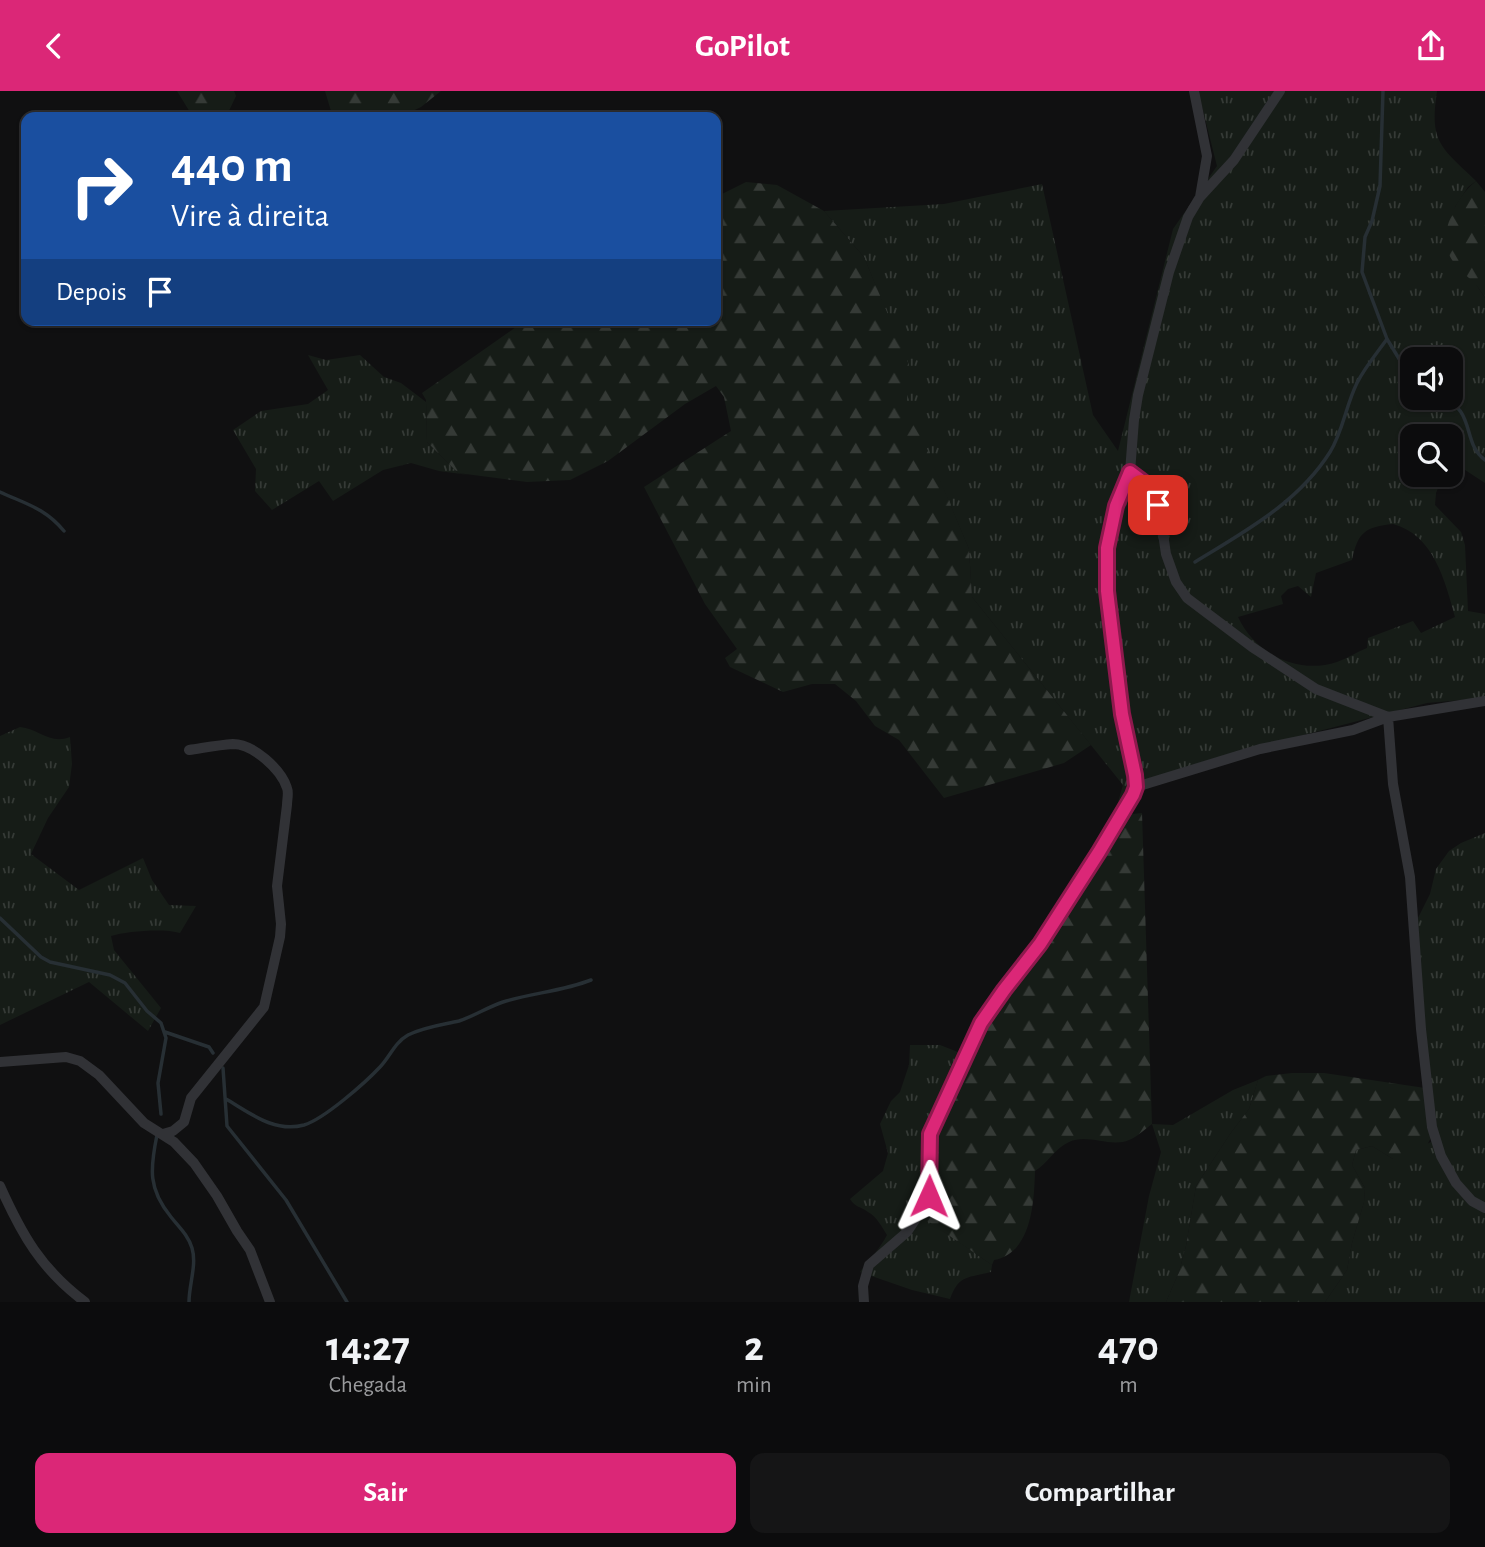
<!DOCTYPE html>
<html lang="pt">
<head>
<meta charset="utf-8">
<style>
  body { margin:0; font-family:"Alegreya Sans",sans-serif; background:#151516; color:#f1f3f6; height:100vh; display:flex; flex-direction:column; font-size:26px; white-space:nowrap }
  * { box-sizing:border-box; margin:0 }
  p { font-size:23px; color:#9a9b9d }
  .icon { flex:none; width:38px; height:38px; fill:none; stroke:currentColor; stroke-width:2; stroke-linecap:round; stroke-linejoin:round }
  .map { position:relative; height:1211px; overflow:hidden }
  .panel { display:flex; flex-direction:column; background:#0c0c0d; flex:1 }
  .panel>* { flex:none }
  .top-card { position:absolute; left:21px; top:21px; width:700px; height:214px; border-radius:14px; box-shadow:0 2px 5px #0004,0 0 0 2px #2c2c2e; background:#1a4fa0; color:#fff; overflow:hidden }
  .fabs { position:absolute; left:1400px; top:256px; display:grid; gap:14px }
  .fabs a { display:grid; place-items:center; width:63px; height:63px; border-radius:14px; background:#0c0c0d; box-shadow:0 2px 5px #0004,0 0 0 2px #2c2c2e; font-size:35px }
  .pin { position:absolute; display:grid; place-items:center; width:60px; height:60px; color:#fff; margin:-30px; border-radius:14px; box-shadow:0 4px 10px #0006 }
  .me { position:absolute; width:77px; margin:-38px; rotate:1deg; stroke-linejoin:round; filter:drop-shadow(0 0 5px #0008) }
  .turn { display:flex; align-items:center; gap:24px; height:147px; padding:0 35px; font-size:32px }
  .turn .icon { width:91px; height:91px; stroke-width:2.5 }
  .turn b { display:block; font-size:49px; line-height:60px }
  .then { display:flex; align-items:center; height:66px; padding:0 35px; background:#0003; gap:14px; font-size:26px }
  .eta { display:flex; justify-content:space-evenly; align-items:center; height:119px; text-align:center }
  .eta b { font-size:42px; font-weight:600; line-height:49px }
  .primary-button { display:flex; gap:14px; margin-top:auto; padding:14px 35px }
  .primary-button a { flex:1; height:80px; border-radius:14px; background:#db2777; color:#fff; font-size:28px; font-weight:600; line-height:80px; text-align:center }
  .primary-button a+a { background:#151516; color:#f1f3f6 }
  header { display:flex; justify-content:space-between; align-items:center; height:91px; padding:0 35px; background:#db2777; color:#fff; font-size:32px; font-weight:600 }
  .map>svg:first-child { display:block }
</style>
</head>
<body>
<header><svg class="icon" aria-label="back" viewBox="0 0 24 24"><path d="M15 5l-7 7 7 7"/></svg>GoPilot<svg class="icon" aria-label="share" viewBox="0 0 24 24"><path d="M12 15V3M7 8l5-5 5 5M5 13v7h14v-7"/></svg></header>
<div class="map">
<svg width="1485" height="1211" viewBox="0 0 1485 1211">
  <defs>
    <pattern id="grass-tufts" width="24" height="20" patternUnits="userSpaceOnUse" patternTransform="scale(1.75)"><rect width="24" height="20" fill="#161c17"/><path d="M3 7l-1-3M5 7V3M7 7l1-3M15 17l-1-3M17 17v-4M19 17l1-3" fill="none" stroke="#353a36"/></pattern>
    <pattern id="forest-firs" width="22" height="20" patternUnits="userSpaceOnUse" patternTransform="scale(1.75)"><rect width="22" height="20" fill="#161c17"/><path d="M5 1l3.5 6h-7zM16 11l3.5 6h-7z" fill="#353a36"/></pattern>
  </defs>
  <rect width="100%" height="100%" fill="#101011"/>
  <path fill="url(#grass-tufts)" fill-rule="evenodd" d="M1198,0H1437C1429,52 1441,56 1476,90L1468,96L1455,116L1448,159L1452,169L1475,192L1485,207V392L1459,375L1451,373V345H1412V383H1444L1436,402L1435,414L1461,441L1465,454L1468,520L1485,523V607L1427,612L1215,667L1168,682L1142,699L1129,723L1114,725L1123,694L972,506L969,458L906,310L908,274L864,166L824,120L944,113L1042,93L1093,324L1118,360L1173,138L1217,75ZM1412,268H1451V306H1412ZM1393,433C1434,444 1445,490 1455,526L1421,542L1413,530L1368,547L1367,557C1357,561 1348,567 1337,571C1298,584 1255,563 1238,526L1283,513L1281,505L1288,498L1298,495L1311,506L1316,482L1352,469C1358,441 1365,436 1393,433Z
    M308,264L326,269L360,264L384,286L401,292L426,311L427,351L458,382L469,384L439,380L411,372L383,379L333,410L319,390L272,419L255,400L256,378L233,339L261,320L308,313L328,299Z
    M20,636C39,638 50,654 70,646L72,673L69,696L48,727L31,763L79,799L143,767L152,789L169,814L196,815L180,842C165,837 126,840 111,845L114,859L161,917L148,940L89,891L0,934V645Z
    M1485,742V1211H1325L1347,1179L1352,1152L1364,1111L1365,1097L1352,1074L1356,1059L1372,1055L1393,1068L1431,1051L1416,831L1430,803L1436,778L1449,760L1461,752Z
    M910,954H940L963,963L926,1051L917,1089L923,1126L992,1174L991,1181C969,1187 959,1183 950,1208L912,1199L860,1181C869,1168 880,1158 887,1144C882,1136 877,1126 868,1121C860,1115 856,1117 850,1108L883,1080L888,1062L880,1033L891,1010L900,1001L909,974Z
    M1258,989L1249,1018L1230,1043L1196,1095L1186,1155L1179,1181L1166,1211H1129L1149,1105L1161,1061L1152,1033L1173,1034L1233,999Z"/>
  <path fill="url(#forest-firs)" d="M177,0H234L236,5L226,26H193Z
    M325,0H441L421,16L400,26H328L331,20Z
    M1476,90L1485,101V207C1482,202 1479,197 1475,193C1468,185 1458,179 1452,169C1436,144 1456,106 1476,90Z
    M746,91L777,94L824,120L864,166L909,274L907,310L969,458L972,506L1091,654L1064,672L944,707L899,649L875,635L856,610L835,593H812L783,601L730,576L725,567L737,558L705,513L644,396L731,340L724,306L716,295L685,313L608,370L570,389L527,391L458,382L427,351L426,309L422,302L526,229H716V106Z
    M1142,722L1152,1033C1145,1038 1137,1046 1129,1049C1110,1057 1088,1042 1069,1051C1055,1057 1048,1072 1035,1080C1034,1111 1032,1162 994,1169L992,1174L922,1126L917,1089L926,1051L961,966L1022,863L1038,844L1114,725Z
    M1292,982H1324L1425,997C1434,1030 1441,1039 1417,1068H1393L1372,1055L1356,1059L1352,1074L1365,1097L1364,1111L1352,1152L1347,1179L1325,1211H1166L1179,1181L1186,1155L1196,1095L1230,1043L1249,1018L1258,989L1266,985Z"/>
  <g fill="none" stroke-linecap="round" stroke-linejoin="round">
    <path stroke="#272f34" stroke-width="3.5" d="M1383,0L1380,95L1372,130L1365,146L1362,181L1387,248L1412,289
      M1439,306C1477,317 1461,352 1485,369
      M0,401C26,413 45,417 64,440
      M1195,471C1244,441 1298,412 1330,361C1343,340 1346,314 1357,292C1365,276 1377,262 1387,248
      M0,827L41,866L50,871L110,884L125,892L147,920L161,932L166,947L158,992L161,1023
      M165,941L209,956L213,962
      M223,977L227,1035L286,1109L347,1211
      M226,1008C250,1022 274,1042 304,1034C324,1028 365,992 380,976C390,966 394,952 408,944C424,936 441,934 459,930C474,925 488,916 503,911C532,902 563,900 591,889
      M157,1044C150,1078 148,1098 171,1126C179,1136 188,1144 192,1157C197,1174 189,1193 189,1211"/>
    <path stroke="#313236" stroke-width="10" d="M1194,0L1207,65L1200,106
      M1130,381L1143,389L1158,409L1166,463L1176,491L1187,507L1252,556L1316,598L1388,626L1393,693L1410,786L1421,938L1432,1036L1441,1065L1456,1092L1472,1110L1485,1117
      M1136,696L1260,658L1353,639L1388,626L1485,610
      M0,971L66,966L80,970L99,984L144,1032L174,1051L194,1072L217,1105L237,1140L250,1159L270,1211
      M163,1043L173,1040L184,1031L191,1007L264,916L280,846L281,833L277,795L287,714C287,708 289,702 287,697C281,678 253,653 233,653C218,654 203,657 189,659
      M0,1095C22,1144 41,1178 85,1211
      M864,1211L863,1195L869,1174L907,1141L923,1117L929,1105L930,1043L981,932L1004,899L1040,853L1099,761L1133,704L1136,696L1135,684L1117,586L1107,500V457L1112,434L1130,381L1134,329L1138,304L1169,181L1188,126L1200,106L1234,69L1280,0"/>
  </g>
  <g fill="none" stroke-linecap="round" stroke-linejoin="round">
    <g stroke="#8e194d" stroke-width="18">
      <path id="route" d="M929,1105L930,1043L981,932L1004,899L1040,853L1099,761L1133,704L1136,696L1135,684L1122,623L1107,500V457L1116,415L1130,381L1150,396L1158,414"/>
    </g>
    <use href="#route" stroke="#db2777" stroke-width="12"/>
  </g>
</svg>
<div class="fabs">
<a><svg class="icon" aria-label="sound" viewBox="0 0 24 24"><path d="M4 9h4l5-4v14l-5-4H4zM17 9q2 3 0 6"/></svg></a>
<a><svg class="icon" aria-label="search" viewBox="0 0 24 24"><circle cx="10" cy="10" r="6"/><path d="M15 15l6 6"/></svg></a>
</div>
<div class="pin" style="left:1158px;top:414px;background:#d93025"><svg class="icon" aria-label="arrive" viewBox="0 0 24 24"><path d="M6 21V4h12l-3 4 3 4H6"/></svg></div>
<svg class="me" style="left:929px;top:1105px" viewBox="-20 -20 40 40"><path d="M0-17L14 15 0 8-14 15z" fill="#db2777" stroke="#fff" stroke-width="4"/></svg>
<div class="top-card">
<div class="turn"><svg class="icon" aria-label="right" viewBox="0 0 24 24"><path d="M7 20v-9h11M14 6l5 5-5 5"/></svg><div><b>440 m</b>Vire à direita</div></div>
<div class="then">Depois<svg class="icon" aria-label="arrive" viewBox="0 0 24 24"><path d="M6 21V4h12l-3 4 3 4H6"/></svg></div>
</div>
</div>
<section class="panel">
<div class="eta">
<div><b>14:27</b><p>Chegada</p></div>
<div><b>2</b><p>min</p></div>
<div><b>470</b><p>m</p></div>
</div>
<div class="primary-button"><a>Sair</a><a>Compartilhar</a></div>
</section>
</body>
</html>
